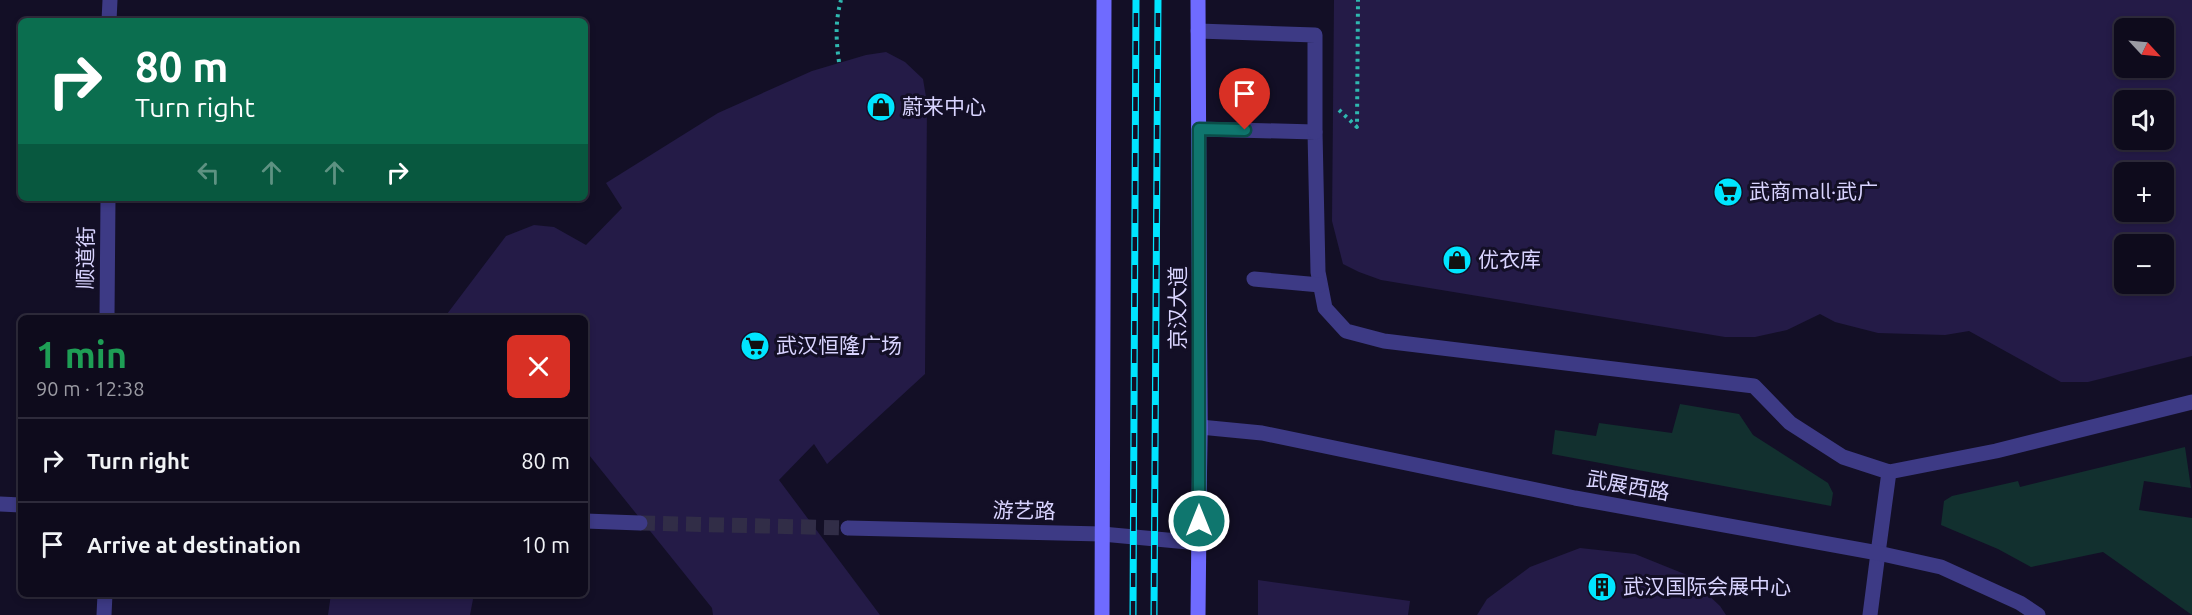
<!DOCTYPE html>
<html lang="en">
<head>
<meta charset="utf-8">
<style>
  body { margin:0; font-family:Ubuntu,"Noto Sans SC",sans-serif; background:#1c1929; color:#f1f3f6; height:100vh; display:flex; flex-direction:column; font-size:22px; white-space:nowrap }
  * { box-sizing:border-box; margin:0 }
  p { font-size:20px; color:#9b9ba3 }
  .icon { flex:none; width:33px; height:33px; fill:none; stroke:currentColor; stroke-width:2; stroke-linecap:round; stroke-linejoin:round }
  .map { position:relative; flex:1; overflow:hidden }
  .sheet { position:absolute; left:18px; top:315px; width:570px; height:282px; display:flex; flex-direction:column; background:#0e0b1c; border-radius:9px; box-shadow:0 3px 9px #0003,0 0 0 2px #2e2b3b }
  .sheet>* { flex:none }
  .top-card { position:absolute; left:18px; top:18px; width:570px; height:183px; border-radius:9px; box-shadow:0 3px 9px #0003,0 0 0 2px #2e2b3b; background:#0b6e4f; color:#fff; overflow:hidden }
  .needle { width:39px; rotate:116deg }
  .buttons { position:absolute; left:2114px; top:18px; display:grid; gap:12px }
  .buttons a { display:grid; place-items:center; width:60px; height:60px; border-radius:9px; background:#0e0b1c; box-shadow:0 3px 9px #0003,0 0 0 2px #2e2b3b; font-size:30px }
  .pin { position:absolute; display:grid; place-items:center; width:51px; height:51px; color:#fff; margin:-62px -26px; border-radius:50% 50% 50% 0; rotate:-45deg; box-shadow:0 0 6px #0007 }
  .pin .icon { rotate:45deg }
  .me { position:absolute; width:66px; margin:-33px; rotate:0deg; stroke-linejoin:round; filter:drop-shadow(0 0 4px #0008) }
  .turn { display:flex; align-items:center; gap:21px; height:126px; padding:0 18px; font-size:27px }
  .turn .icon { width:78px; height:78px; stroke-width:2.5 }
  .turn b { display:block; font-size:42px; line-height:51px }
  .lanes { display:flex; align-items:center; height:57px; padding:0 18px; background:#0003; justify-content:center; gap:30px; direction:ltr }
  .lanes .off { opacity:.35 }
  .round { display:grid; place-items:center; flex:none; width:63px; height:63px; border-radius:9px; background:#1c1929 }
  .summary { display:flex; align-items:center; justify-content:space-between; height:102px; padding:0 18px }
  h1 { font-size:36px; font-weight:700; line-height:45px; color:#1e9e55 }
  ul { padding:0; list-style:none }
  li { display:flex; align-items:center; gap:18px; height:84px; padding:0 18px; border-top:2px solid #2e2b3b }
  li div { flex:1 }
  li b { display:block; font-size:22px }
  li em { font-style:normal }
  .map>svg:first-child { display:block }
</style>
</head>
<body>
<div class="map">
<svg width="2192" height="615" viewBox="0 0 2192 615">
  <rect width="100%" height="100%" fill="#130f26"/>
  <path fill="#12302f" d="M1680,404L1739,414L1753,435L1828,483L1833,493L1831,506L1552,454L1555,430L1596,436L1599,423L1672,433Z
    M2185,447L2191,488L2144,481L2139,510L2192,518V615L2103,552L2031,567L1998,549L1941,525L1944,501L1952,496L2018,481L2020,487Z"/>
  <path fill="#241b47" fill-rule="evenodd" d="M1334,0H2192V356L2088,382H2061L1969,331L1945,335L1878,333L1835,322L1820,314L1787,330L1755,337H1725L1381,280L1359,272L1343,264L1332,221ZM2124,28H2163V68H2124ZM2124,100H2163V140H2124ZM2124,172H2163V212H2124ZM2124,244H2163V284H2124Z
    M886,52L905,62L923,79L927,103L925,374L827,464L814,444L779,480L880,615H713L712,608L585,450V318H444L506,236L534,225L554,227L586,245L622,208L606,183L718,113L812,71L866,55Z
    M1580,548L1635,554L1687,575L1720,606L1726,615H1477L1487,599L1530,567Z
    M1258,580L1410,601L1408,615H1258Z
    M331,594H474L470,615H328Z"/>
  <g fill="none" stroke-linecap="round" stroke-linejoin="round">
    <path stroke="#312d47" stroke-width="15" stroke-dasharray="15 8" stroke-linecap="butt" d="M640,523L848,528"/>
    <path stroke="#2fb8b0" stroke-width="4" stroke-dasharray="3 4.5" stroke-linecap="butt" d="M839,62C836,40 835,22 841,0
      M1339,110L1357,127L1358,0"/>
    <path stroke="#3d3a85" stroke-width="15" d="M1199,129L1315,132L1318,272L1325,308L1346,331L1384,341L1754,386L1790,423L1843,457L1889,472
      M1878,553L1889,472L1996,451L2192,402"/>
    <path stroke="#3d3a85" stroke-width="15" d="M1198,31L1315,35V132
      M1254,279L1320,285"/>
    <path stroke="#3d3a85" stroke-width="15" d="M1870,615L1878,553"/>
    <path stroke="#3d3a85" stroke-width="15" d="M109,21L110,0
      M107,318L108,198
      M1200,427L1262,433L1575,498L1878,553L1941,567L2020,603L2038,615
      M0,504L21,505
      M585,521L640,523
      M848,528L1102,534L1199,543
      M104,615L105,594"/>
    <path stroke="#6f6bff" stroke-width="15" d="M1102,615L1104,0
      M1198,615L1200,427L1198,0"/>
    <g stroke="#00e5ff" stroke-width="7">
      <path id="rail" d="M1133,615L1136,0
        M1154,615L1158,0"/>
    </g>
    <use href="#rail" stroke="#130f26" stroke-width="4.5" stroke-dasharray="14" stroke-linecap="butt"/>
  </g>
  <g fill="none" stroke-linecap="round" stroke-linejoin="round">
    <g stroke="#0a4d48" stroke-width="15">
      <path id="route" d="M1199,521V129L1245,130"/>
    </g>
    <use href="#route" stroke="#0f766e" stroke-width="10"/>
  </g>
  <defs>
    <g id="shop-disc" transform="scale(1.5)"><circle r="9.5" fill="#00e5ff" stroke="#130f26"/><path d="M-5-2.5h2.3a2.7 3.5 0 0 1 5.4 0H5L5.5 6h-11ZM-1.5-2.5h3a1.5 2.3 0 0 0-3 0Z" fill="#111"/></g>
    <g id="supermarket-disc" transform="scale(1.5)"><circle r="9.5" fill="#00e5ff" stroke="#130f26"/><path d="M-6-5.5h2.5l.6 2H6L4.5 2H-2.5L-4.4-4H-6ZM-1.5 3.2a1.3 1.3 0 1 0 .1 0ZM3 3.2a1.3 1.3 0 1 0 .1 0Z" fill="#111"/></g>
    <g id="building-disc" transform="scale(1.5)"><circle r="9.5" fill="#00e5ff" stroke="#130f26"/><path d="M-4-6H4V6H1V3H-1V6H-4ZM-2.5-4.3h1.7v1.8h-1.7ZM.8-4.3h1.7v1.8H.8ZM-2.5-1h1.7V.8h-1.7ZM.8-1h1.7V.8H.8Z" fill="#111"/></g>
  </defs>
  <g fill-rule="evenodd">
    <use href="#shop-disc" x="881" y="107"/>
    <use href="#supermarket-disc" x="1728" y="192"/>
    <use href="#shop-disc" x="1457" y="260"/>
    <use href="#supermarket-disc" x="755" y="346"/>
    <use href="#building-disc" x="1602" y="587"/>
  </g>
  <g text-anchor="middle" stroke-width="6" stroke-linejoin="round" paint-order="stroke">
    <g font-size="21" fill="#d9d4ff" stroke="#130f26" text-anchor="start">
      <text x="902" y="114">蔚来中心</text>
      <text x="1749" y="199">武商mall·武广</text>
      <text x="1478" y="267">优衣库</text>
      <text x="776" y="353">武汉恒隆广场</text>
      <text x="1623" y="594">武汉国际会展中心</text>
    </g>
    <g font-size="21" fill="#d9d4ff" stroke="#130f26">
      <text transform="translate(86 258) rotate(-89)" y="7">顺道街</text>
      <text transform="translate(1178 308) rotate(-90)" y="7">京汉大道</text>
      <text transform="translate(1628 486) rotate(10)" y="7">武展西路</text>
      <text transform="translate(1024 511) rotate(1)" y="7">游艺路</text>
    </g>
  </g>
</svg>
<div class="buttons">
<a><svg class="needle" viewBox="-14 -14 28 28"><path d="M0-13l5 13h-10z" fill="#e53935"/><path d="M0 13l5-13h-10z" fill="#9b9ba3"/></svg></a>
<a><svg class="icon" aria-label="sound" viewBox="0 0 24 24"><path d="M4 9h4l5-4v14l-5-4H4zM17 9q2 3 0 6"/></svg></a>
<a>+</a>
<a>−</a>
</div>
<div class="pin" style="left:1245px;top:130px;background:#d93025"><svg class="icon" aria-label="arrive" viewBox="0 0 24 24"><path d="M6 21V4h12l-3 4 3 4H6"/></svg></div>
<svg class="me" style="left:1199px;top:521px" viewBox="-20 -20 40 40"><circle r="17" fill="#0f766e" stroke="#fff" stroke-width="3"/><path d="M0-11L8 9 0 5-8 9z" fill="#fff"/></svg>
<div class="top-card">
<div class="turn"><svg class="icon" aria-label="right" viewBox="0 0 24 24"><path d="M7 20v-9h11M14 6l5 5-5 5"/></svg><div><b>80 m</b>Turn right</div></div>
<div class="lanes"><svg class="icon off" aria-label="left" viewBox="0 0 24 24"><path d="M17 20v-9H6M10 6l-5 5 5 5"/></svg><svg class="icon off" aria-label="ahead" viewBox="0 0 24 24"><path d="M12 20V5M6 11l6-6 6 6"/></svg><svg class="icon off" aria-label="ahead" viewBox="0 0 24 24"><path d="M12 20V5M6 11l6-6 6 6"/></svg><svg class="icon" aria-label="right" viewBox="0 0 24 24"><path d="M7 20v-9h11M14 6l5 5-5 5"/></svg></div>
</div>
<section class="sheet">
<div class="summary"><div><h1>1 min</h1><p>90 m · 12:38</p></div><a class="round" style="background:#d93025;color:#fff"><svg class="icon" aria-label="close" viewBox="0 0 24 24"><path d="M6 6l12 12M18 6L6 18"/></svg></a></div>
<ul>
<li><svg class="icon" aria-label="right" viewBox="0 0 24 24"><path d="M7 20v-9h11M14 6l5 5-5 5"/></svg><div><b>Turn right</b></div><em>80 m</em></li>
<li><svg class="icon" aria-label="arrive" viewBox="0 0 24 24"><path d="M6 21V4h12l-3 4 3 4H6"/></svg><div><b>Arrive at destination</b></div><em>10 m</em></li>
</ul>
</section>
</div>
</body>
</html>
